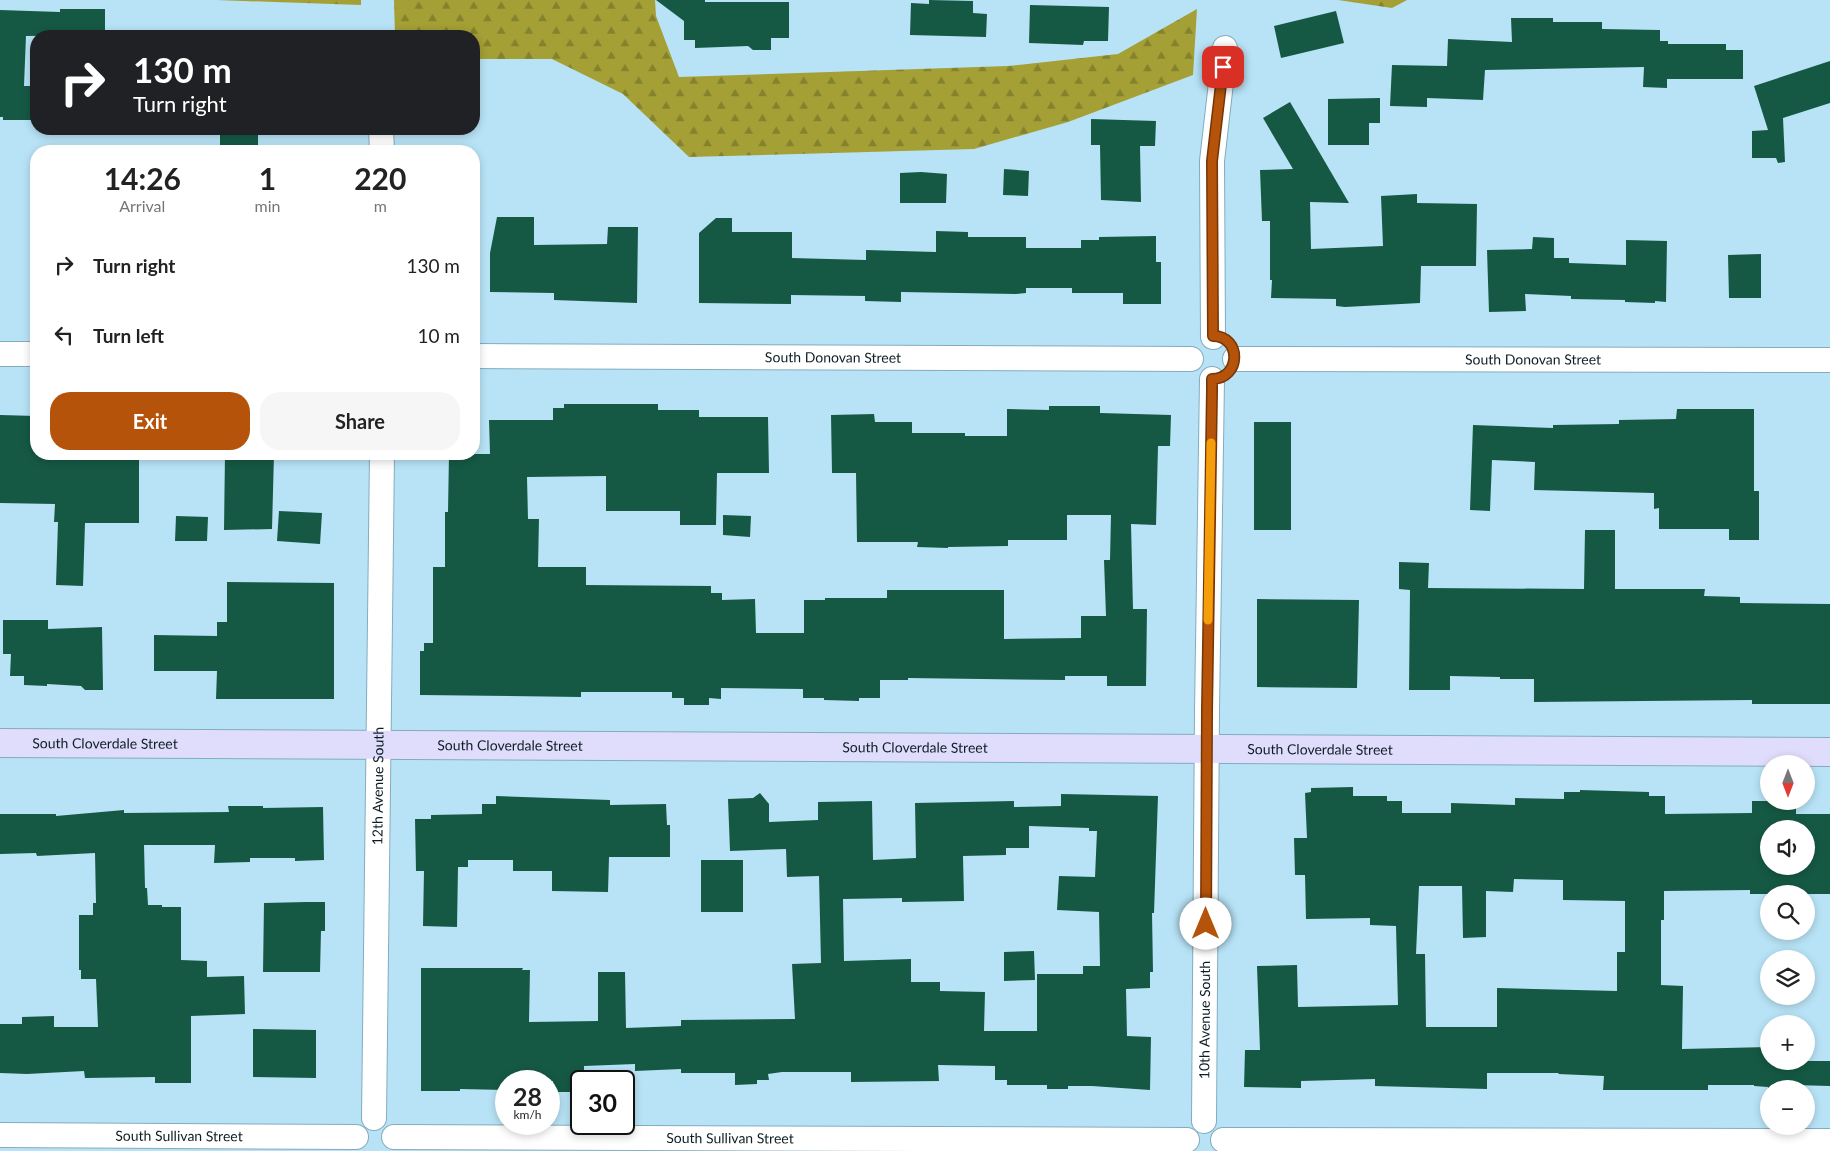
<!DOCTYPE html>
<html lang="en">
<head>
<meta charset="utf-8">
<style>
  body { margin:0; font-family:Lato,sans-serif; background:#f6f6f6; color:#222; height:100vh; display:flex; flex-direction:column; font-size:19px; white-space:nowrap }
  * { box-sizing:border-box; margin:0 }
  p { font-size:16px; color:#767676 }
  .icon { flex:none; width:28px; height:28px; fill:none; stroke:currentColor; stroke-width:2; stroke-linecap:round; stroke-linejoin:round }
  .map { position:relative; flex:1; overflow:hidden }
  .details { position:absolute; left:30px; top:145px; width:450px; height:315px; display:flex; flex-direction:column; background:#fff; border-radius:20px; box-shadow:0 2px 8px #0003 }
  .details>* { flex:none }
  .guide { position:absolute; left:30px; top:30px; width:450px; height:105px; border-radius:20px; box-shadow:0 2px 8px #0003; background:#202124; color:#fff; overflow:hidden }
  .needle { width:32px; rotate:180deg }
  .controls { position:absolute; left:1760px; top:755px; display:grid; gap:10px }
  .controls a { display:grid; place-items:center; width:55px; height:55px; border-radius:50%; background:#fff; box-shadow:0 2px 8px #0003; font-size:25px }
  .speed { position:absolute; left:495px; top:1070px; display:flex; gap:10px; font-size:25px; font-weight:700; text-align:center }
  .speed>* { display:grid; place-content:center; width:65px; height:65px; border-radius:50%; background:#fff; box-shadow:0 2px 8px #0003; line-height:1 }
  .speed small { font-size:12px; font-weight:400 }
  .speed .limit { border:2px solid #111; border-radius:8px; background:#fff; color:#111 }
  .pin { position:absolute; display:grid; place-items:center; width:42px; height:42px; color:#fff; margin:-21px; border-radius:10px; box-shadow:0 2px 8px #0006 }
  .me { position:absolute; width:55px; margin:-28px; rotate:0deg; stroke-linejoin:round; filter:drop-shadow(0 0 4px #0008) }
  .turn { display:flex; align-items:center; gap:18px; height:105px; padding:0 20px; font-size:22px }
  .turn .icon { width:65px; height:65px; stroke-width:2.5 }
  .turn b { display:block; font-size:35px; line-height:42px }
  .eta { display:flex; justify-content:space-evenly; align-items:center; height:85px; text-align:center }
  .eta b { font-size:30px; font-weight:700; line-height:35px }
  .button { display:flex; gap:10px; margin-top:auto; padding:10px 20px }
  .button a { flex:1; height:58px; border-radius:20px; background:#b45309; color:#fff; font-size:20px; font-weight:700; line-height:58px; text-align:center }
  .button a+a { background:#f6f6f6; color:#222 }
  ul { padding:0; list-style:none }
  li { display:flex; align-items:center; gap:15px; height:70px; padding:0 20px }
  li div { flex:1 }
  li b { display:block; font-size:19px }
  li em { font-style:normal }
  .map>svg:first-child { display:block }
</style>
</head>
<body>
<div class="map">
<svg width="1830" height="1151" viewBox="0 0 1830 1151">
  <defs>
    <pattern id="forest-firs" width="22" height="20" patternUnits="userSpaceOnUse" patternTransform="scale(1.25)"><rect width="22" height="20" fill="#a4a035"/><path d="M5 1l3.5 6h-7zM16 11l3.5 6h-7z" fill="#84822d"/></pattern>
  </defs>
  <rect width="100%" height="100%" fill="#b8e3f6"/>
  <path fill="url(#forest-firs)" d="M216,0H361V5Z
    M394,0H655L656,16L679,77L1008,66L1118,54L1197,9L1193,75L1068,122L974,149L689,157L623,94L552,59H474V36H395Z
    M1338,0H1407L1392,8Z"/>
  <path fill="#155944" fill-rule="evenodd" d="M656,0H705V2H789V38H771V50H753L748,46L695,48V40H684V21Z
    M929,0L973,1V13L987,14L986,37L910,35L911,3L929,4Z
    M1030,5L1109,7L1108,41H1084L1083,45L1029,43Z
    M60,9H105V35L26,36L24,86H36V120H3V117H0V10L60,12Z
    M1336,11L1344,43L1281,58L1274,26Z
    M1511,18H1553V22H1602V29L1660,30V41H1668V44H1726V50H1743V79H1667V88L1643,87L1644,67L1485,70L1483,100L1427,98V107L1390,106L1392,65L1447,66L1448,39L1512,42Z
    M1830,61V103L1783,118L1785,162L1778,163L1776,158H1752V131L1768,130L1754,86Z
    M1380,98V123H1369V145H1328V99Z
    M1290,102L1349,203L1310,202L1311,249L1383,246L1381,196L1417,194V203L1477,204L1476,266H1421L1420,303L1345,307L1336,306V299L1271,298L1272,280H1270V221H1262L1260,170L1293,169L1263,118Z
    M1091,119L1156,121L1155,146H1140L1141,202L1101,200L1100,145H1091Z
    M220,129H258V151H220Z
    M1004,169L1029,171L1028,196L1003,195Z
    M921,172L947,174L946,203H900V173Z
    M497,217H534V245L607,244L608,227H638L637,303L554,300V293L490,292V253Z
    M716,218H732V232H792V258L866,260V250L936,252V231L968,232V237H1026V248H1081V240H1099V237L1156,236V262H1161V304H1123V293H1072V288H1026V293L1016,294L901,292V302L865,301V296L791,295V304L699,303V233Z
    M1533,237L1554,238V258H1569V263L1626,265V240L1667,241L1666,302L1655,301V303L1625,302V300L1571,299V296L1525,294L1526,311L1489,312L1487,250L1532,249Z
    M1761,254V298H1729L1728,255Z
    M564,404H658V410H699V417H768L769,473H717L716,525H680V511H606V476L527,477L528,519H539L538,567H586V585L711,586V593H722V600L755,599L756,633H804V600H825V598H887V590H1004V639L1081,638V616H1106L1104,560H1110L1111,515H1067V540H1008V546L948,547V548L917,547L918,542H857L856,473H832L831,415L874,414L875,422H912V433H965V436H1007V409L1049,410V406H1100V413L1171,415L1170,446H1158L1156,525L1131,524L1133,609H1147L1146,686H1107V676H1065V680L908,678V680H880V698H859V701L824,700V698H803V689L721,688V699L709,698V705H684V698H672V692H581V697L420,695V651H424V643H433V567H445V512H448L449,454H490L489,420H553V408H564Z
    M1677,409H1754V491H1759V540H1729V529H1659V508L1654,509V493L1534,490L1535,462L1492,460L1490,511L1470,510L1473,425L1553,428V425L1619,424V420L1676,419Z
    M0,415L36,416V454H139V523H85L83,586L56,585L58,522H54L55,504L0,503Z
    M1254,422H1291V530H1254Z
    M225,454H274L272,529L224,530Z
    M279,511L322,513L320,544L277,541Z
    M723,515L751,516L750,537L723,535Z
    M176,516L208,517L207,541H175Z
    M1585,530H1615V589H1705L1704,596L1740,597V603L1830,604V704H1752V700L1534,702V679H1500V677L1450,676V690H1409L1410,590L1399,589V562L1429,563L1428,588L1584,589Z
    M227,582L334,583V699H216L217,671H154V635L217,636V622H227Z
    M1257,599L1359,600L1357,688L1257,687Z
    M3,620H48V629L102,627L103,690H85L81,686L47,684V686L24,685V676H10L11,654H3Z
    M1353,787V796H1387V801H1402V813H1451V803L1515,805V798L1564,799V792H1580V790L1649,792V796H1665V814L1752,813V801H1796V814H1830V894H1750V890L1664,891V920H1661V985L1683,986L1682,1049L1769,1047V1061H1830V1086L1794,1085V1089H1768V1087L1754,1086V1085H1708V1090H1603L1604,1076L1558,1074L1559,1073H1487V1089L1375,1086V1079L1301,1081V1088L1244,1087L1245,1050H1260L1257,966L1297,965L1298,1007L1398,1005L1396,926L1370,925V918L1306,919L1305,875H1295L1294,838H1307L1305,793L1311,792V788ZM1769,829H1806V866H1769ZM1514,879L1563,880V900L1625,901V952H1617V991L1497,988V1027H1426L1425,954H1416L1419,886H1462L1463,938L1486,937V891L1513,892Z
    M760,793L769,804V822L818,820V802L872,801L873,860L916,858L915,803L1014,801V807L1061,806V794L1158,796L1154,913H1152L1153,972H1150V988L1126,989L1127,1036L1151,1037L1150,1090L1092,1086H1068V1089H1047V1085H1007V1080H995V1066L938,1065L939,1081L851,1082V1072H782L768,1074L769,1080H757V1084L735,1085V1073H681V1069L635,1071V1064L584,1066V1081H581V1092H554L553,1081H506V1090L460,1089V1091H421V968H523L522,970H530L529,1022L598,1021V972H625L626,1028L681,1026V1020L795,1019L792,964L821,963L819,876L787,877L786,849L730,851L728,799L753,798ZM1029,826L1089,828V831H1097L1095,877L1059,876L1057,910L1099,912L1100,966H1083V974H1037V1031H984L985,992L940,991V982H911V959L844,961L843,899L902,898V902L964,901L963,856L1006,855V848H1029Z
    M496,796L610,800V805L666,804L667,825H670V857H609L608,892L552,891V871H513V860H468V867H458L457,927L423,926L424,871H416L415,819H431V815L482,814V804H496Z
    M228,806H263V808L323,807L324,860L295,861V858H250V862L214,863L215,845H144L145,888H147L148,905H162V907H181V960L207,961V977L244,976L245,1014L191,1016V1083H155V1077L85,1078L84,1071L27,1074L0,1073V1024H22V1017L54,1016V1027H98L96,979H81V970H79V915H93V903H96L95,853L37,856L36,853L0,854V814H56V816L124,810V813L229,812Z
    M701,860H743V912H701Z
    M306,902H325V931H321L320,972H263L264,903Z
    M1034,951L1035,980L1004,981V952Z
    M253,1029L316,1030V1078L253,1077Z"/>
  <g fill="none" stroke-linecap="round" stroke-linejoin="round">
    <g stroke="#83acbe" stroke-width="26">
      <g id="minor">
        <path d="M381,129L382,151"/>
        <path d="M1213,337L1212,161L1225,48"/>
        <path d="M0,354H36"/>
        <path id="s1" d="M474,356L1191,359"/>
        <path id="s2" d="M1235,359L1830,360"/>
        <path id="s3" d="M374,1118L382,454"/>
        <path id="s4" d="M1204,1121L1207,711L1212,379"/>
        <path id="s5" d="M0,1135L356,1137"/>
        <path id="s6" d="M394,1137L1187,1140"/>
        <path d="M1223,1140L1830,1141"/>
      </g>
    </g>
    <g stroke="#83acbe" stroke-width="30">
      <g id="secondary">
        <path id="s7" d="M0,743L1830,752"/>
      </g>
    </g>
    <use href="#minor" stroke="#fff" stroke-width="24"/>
    <use href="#secondary" stroke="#e0dcfb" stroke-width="28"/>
  </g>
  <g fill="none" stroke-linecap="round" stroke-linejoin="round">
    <g stroke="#753606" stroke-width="12">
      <path id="route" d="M1206,924L1207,711L1212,390V379C1241,379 1242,336 1213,336L1212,161L1223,67"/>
    </g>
    <use href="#route" stroke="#b45309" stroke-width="9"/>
    <path stroke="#f59e0b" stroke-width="9" d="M1208,620L1211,443"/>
  </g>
  <g text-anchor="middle" stroke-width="5" stroke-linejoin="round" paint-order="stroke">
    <g font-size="14" fill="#0d1d24" stroke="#cdeffe">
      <text dy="5" stroke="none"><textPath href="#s1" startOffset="359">South Donovan Street</textPath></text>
      <text dy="5" stroke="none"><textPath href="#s2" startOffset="298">South Donovan Street</textPath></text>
      <text dy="5" stroke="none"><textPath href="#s7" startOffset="105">South Cloverdale Street</textPath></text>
      <text dy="5" stroke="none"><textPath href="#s7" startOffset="510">South Cloverdale Street</textPath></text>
      <text dy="5" stroke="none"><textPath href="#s7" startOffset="915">South Cloverdale Street</textPath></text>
      <text dy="5" stroke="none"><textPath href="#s7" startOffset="1320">South Cloverdale Street</textPath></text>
      <text dy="5" stroke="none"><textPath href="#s3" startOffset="332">12th Avenue South</textPath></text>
      <text dy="5" stroke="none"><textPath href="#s4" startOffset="101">10th Avenue South</textPath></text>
      <text dy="5" stroke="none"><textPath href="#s5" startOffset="179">South Sullivan Street</textPath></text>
      <text dy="5" stroke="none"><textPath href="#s6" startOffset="336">South Sullivan Street</textPath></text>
    </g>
  </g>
</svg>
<div class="controls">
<a><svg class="needle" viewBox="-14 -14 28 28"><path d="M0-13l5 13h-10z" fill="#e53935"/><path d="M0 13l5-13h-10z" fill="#767676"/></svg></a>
<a><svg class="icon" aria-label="sound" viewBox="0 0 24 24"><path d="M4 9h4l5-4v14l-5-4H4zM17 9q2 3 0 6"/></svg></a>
<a><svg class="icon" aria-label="search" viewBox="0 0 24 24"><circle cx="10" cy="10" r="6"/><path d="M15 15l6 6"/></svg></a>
<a><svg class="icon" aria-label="layers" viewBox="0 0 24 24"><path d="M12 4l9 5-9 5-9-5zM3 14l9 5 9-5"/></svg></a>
<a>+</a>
<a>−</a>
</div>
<div class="speed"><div>28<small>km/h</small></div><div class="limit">30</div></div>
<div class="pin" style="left:1223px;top:67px;background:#d93025"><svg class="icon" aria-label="arrive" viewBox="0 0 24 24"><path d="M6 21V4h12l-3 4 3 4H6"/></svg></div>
<svg class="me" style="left:1206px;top:924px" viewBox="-20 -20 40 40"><circle r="19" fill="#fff"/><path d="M0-13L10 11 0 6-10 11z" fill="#b45309"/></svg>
<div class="guide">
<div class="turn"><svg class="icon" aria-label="right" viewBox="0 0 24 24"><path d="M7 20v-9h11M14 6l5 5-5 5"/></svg><div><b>130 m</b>Turn right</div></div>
</div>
<section class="details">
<div class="eta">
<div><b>14:26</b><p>Arrival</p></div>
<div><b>1</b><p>min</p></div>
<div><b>220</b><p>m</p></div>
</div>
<ul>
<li><svg class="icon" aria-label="right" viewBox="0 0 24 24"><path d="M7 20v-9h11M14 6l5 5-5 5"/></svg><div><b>Turn right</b></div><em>130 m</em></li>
<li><svg class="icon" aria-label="left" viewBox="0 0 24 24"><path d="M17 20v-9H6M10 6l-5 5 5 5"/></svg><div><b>Turn left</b></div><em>10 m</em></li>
</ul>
<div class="button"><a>Exit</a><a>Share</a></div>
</section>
</div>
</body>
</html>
